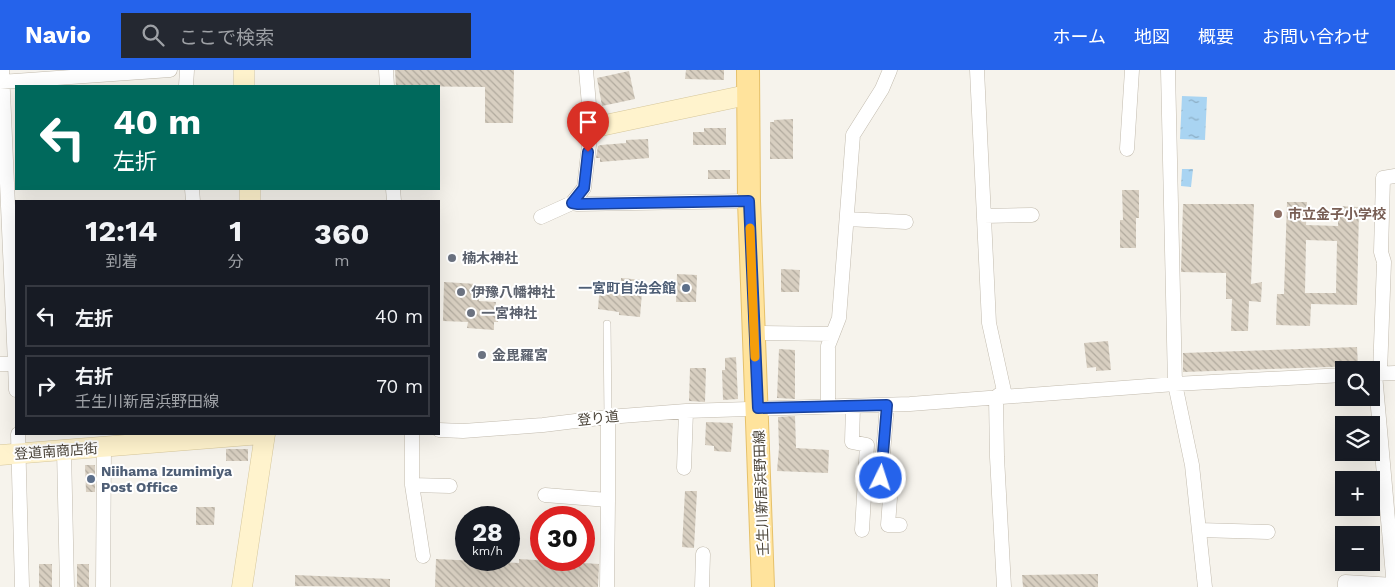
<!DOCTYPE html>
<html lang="ja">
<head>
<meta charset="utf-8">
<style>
  body { margin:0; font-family:"Work Sans","Noto Sans JP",sans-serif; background:#242831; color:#f1f3f6; height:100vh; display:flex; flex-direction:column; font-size:19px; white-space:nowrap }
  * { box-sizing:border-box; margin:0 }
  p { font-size:16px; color:#9ea1a6 }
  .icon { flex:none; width:28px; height:28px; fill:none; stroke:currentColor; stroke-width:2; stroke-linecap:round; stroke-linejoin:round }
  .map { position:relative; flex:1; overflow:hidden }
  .sheet { position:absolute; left:15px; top:130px; width:425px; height:235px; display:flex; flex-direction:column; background:#171b24; border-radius:0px; box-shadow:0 5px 20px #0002 }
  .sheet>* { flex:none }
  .banner { position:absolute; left:15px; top:15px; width:425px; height:105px; border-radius:0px; box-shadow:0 5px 20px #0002; background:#00695c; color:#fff; overflow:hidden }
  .tools { position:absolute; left:1335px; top:291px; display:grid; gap:10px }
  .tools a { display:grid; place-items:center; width:45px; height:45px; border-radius:0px; background:#171b24; box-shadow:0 5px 20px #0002; font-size:25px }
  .speed { position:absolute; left:455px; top:436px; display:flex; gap:10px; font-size:25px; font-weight:700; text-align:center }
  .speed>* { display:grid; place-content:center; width:65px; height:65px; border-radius:50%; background:#171b24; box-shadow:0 5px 20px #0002; line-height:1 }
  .speed small { font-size:12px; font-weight:400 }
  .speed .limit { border:8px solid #d22; background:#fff; color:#111 }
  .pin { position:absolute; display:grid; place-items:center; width:42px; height:42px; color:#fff; margin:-51px -21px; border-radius:50% 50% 50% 0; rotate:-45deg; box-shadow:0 0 5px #0007 }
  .pin .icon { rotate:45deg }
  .me { position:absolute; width:55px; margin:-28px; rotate:4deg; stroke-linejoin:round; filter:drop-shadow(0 0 4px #0008) }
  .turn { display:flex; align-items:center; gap:18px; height:105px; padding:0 15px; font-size:22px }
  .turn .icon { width:65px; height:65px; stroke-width:2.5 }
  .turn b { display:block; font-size:35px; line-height:42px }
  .eta { display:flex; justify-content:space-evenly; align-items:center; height:85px; text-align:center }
  .eta b { font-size:30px; font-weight:700; line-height:35px }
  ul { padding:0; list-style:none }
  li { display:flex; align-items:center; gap:15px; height:62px; margin:0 10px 8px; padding:0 5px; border:2px solid #363941; border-radius:0px }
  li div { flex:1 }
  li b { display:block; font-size:19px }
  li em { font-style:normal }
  header { display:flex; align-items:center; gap:30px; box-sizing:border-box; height:70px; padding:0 25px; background:#2563eb; color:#fff }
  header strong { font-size:24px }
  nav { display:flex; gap:28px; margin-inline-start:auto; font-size:18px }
  .search { width:350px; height:45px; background:#242831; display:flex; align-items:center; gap:12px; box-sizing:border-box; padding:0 18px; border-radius:0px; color:#9ea1a6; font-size:19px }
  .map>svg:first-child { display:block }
</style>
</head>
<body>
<header>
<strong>Navio</strong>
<div class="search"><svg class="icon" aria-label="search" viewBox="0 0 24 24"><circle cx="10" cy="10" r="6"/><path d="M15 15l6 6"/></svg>ここで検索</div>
<nav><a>ホーム</a><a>地図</a><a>概要</a><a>お問い合わせ</a></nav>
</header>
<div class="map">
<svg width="1395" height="517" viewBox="0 0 1395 517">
  <defs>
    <pattern id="water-ripples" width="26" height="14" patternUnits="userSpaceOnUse" patternTransform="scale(1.25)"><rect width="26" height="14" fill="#a9d4f2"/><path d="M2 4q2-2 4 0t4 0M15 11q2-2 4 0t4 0" fill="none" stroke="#8caec5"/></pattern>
    <pattern id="building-back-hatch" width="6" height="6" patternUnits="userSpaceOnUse" patternTransform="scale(1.25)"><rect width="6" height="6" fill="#d8cfc1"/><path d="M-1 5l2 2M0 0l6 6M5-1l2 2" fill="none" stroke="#b1aa9e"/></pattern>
  </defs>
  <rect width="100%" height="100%" fill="#f6f3ec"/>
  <path fill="url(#water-ripples)" d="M1182,26L1207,27L1205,70L1180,69Z
    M1182,99H1193L1191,117L1181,116Z"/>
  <path fill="url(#building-back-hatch)" fill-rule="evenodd" d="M395,0H514L513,53H485V17L396,16Z
    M686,0H724V10L685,9Z
    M629,1L635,29L602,36L597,8Z
    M793,49V89H770V52H774V50Z
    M704,58H726V75H693V62H704Z
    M648,69L649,88L600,92V88H596L598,76L601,75L626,73V70Z
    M708,100H730V109H708Z
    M1122,120H1139V148H1136V178H1120V150H1123Z
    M1287,132H1307L1306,155L1338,156V136L1359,137L1357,235L1311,234L1310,256L1276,255L1277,224H1284ZM1306,170L1337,171L1336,223H1305Z
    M1183,134H1254L1251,214L1262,212L1261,232L1249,231L1248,261H1231L1232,229H1226V203L1181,202Z
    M781,199L800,200L799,222H781Z
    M677,204L697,205L696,232H676Z
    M621,208L643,210L640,247L619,245V242L598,239L600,213L621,214Z
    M444,212L477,214V218H479V231L496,232L495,238L499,239L498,252H494V260L467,258L468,252L443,251Z
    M1108,271L1111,300L1096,301V297L1087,298L1084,273Z
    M1357,277L1358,296L1183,302V283Z
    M779,279L795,280V329L777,328Z
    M736,287L738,329L723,330L722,300H725V288Z
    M690,298H706L705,332L689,331Z
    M795,346L796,378L829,380L828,403L777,401L779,378L778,347Z
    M706,352L733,353L731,382L714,381V376L705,375Z
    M226,379H248V391H226Z
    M85,395H95V422H86Z
    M685,421H697L694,478L682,477Z
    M196,437H215L214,455H196Z
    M436,489L519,493V489L599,494L598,517H435Z
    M39,494H52V517H39Z
    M77,494H89V517H77Z
    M1098,504V517H1023L1022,505Z
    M295,505L390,509V517L295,516Z"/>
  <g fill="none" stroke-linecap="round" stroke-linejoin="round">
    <g stroke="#c2bbae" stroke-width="8">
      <path id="lane" d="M607,254L608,347"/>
    </g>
    <g stroke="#c2bbae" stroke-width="15">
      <path id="street" d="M386,0L387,16
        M977,0L989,253L1004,321L996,327L997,387L1004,517
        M1168,0L1175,314L1192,395L1205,517
        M0,12L170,0
        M186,16L187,0
        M1127,79L1132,0
        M192,119L193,131
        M393,119L394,131
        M572,133L578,134L749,131
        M984,146L1032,145
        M541,147L572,133L584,118L591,58L586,0
        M847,149L906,152
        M754,263L832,264
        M0,294H15L2,0
        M15,294L16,320
        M1380,303L1384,192L1381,182L1383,108L1395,106
        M1371,304L1395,303
        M1375,304L1394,517
        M887,335L881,408L890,428L888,455H900
        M828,336V276L839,248L853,65L882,19L890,0
        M853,336L852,372L867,375L862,460
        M439,360L463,361L543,355L608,347L686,341L910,334L1175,314L1344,305
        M18,364L22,517
        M412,364V415L423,486
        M64,380L67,517
        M684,398L686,341
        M412,415L450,416
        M545,425L608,430L607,517
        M608,430V347
        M1199,460L1268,462
        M103,517L104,377
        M702,517L703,484
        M1345,517V512L1394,515"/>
    </g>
    <g stroke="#d6c79b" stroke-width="21">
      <path id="secondary" d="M244,0V16
        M591,58L747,25
        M250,119V131
        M0,385L262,364
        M242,517L265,364"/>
    </g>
    <g stroke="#e6c16a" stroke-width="24">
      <path id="primary" d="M748,0L749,131L763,517"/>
    </g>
    <use href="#lane" stroke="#fff" stroke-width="7"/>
    <use href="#street" stroke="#fff" stroke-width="14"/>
    <use href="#secondary" stroke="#fff3cd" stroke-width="20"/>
    <use href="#primary" stroke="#ffe39c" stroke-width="22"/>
  </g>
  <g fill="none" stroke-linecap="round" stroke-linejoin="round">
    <g stroke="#184099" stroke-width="12">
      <path id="route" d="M588,82L584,118L572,133L578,134L749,131L758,338L887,335L881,408"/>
    </g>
    <use href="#route" stroke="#2563eb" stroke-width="9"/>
    <path stroke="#f59e0b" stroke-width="9" d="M750,158L755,287"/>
  </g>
  <circle fill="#8d6e63" stroke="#fff" stroke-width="2" cx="1278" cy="144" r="5"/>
  <g fill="#6b7280" stroke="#fff" stroke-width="2">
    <circle cx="452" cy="188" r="5"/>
    <circle cx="461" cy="222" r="5"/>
    <circle cx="471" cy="243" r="5"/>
    <circle cx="482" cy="285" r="5"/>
  </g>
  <g fill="#5c6f8a" stroke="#fff" stroke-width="2">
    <circle cx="686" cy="218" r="5"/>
    <circle cx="91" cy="409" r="5"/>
  </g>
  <g text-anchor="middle" stroke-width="4" stroke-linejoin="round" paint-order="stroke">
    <g font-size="14" font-weight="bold" fill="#785e54" stroke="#fff" text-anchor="start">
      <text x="1288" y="149">市立金子小学校</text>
    </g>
    <g font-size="14" font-weight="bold" fill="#5b616d" stroke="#fff" text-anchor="start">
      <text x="462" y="193">楠木神社</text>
      <text x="471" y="227">伊豫八幡神社</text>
      <text x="481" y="248">一宮神社</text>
      <text x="492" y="290">金毘羅宮</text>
    </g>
    <g font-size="14" font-weight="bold" fill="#4e5e75" stroke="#fff" text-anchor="end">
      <text x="676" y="223">一宮町自治会館</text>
      <text x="101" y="406" text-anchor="start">Niihama Izumimiya<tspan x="101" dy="16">Post Office</tspan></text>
    </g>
    <g font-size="14" fill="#4b4439" stroke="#fff">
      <text transform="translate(598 348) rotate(-6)" y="5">登り道</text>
      <text transform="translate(56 381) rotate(-4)" y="5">登道南商店街</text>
      <text transform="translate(761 423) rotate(-92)" y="5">壬生川新居浜野田線</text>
    </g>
  </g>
</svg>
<div class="tools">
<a><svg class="icon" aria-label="search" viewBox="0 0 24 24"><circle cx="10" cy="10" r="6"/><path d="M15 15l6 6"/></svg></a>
<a><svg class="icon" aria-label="layers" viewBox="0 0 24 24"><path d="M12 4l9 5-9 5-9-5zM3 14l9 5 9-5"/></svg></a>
<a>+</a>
<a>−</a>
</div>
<div class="speed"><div>28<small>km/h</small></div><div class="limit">30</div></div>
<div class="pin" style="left:588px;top:82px;background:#d93025"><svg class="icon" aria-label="arrive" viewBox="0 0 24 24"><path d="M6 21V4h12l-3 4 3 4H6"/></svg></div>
<svg class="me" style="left:881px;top:408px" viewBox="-20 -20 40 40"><circle r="17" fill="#2563eb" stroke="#fff" stroke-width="3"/><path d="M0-11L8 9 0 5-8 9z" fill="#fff"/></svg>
<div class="banner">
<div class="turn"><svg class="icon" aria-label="left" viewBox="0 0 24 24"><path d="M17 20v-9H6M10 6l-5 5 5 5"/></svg><div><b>40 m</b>左折</div></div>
</div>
<section class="sheet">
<div class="eta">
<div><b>12:14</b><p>到着</p></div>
<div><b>1</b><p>分</p></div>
<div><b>360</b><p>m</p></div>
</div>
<ul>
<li><svg class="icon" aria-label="left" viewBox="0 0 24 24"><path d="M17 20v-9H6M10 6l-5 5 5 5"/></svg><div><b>左折</b></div><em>40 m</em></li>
<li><svg class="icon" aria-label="right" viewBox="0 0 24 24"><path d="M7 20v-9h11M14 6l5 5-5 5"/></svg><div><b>右折</b><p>壬生川新居浜野田線</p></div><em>70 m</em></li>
</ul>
</section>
</div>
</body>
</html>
